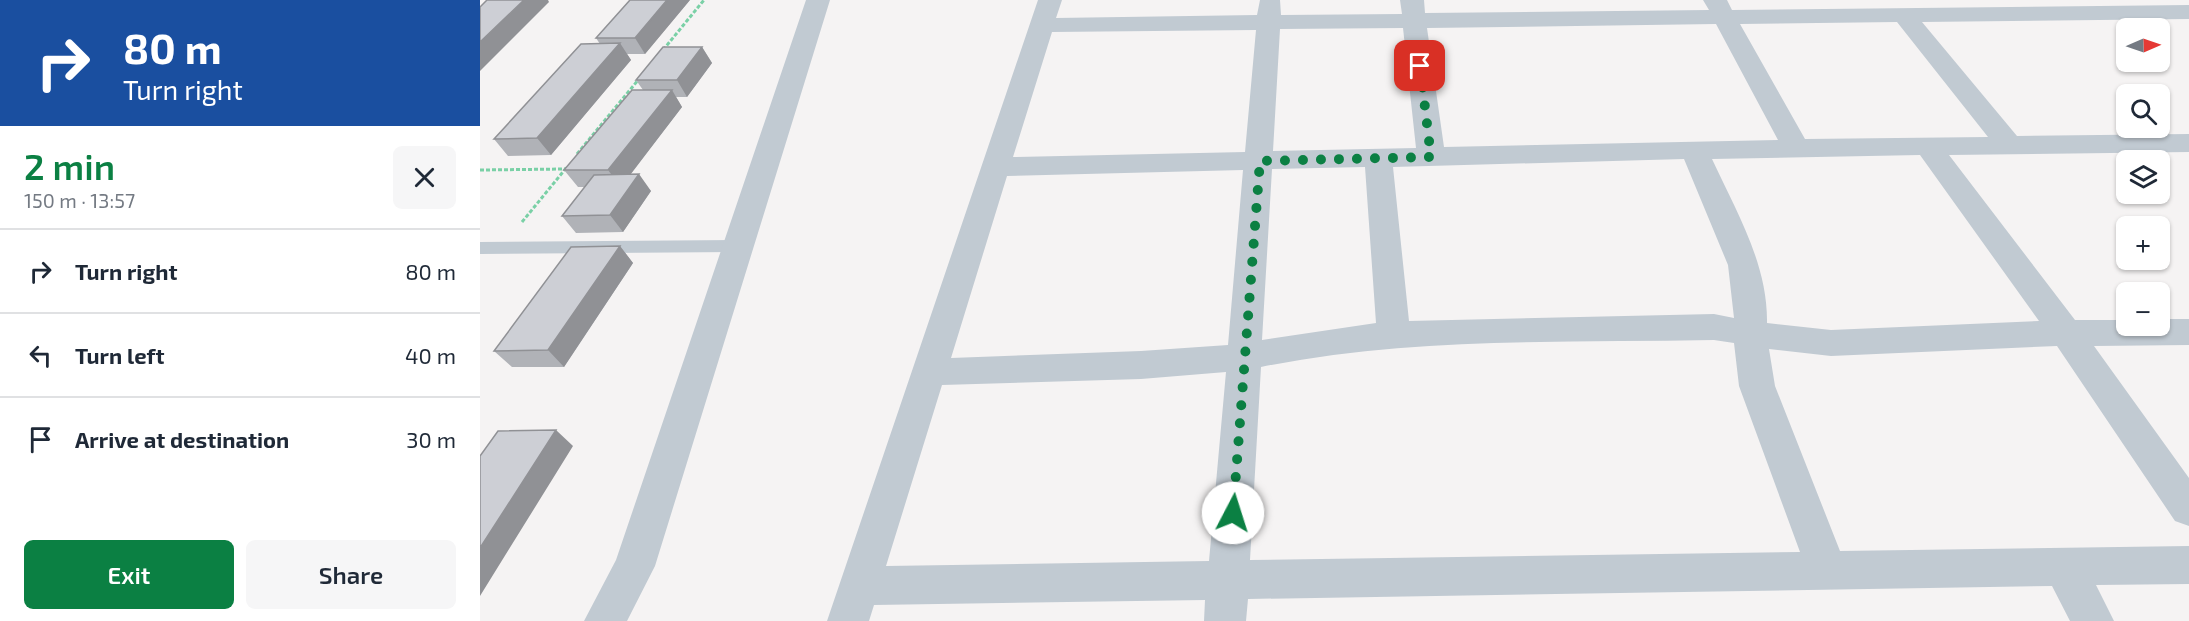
<!DOCTYPE html>
<html lang="en">
<head>
<meta charset="utf-8">
<style>
  body { margin:0; font-family:"Exo 2",sans-serif; background:#f6f6f7; color:#1f2937; height:100vh; display:flex; flex-direction:column; font-size:22px; white-space:nowrap }
  * { box-sizing:border-box; margin:0 }
  p { font-size:20px; color:#747a83 }
  .icon { flex:none; width:33px; height:33px; fill:none; stroke:currentColor; stroke-width:2; stroke-linecap:round; stroke-linejoin:round }
  .map { position:relative; flex:1; overflow:hidden }
  .details { display:flex; flex-direction:column; background:#fff; width:480px }
  .details>* { flex:none }
  .banner { background:#1a4fa0; color:#fff; overflow:hidden }
  .needle { width:39px; rotate:88deg }
  .fabs { position:absolute; left:1636px; top:18px; display:grid; gap:12px }
  .fabs a { display:grid; place-items:center; width:54px; height:54px; border-radius:9px; background:#fff; box-shadow:0 2px 4px #0004; font-size:30px }
  .pin { position:absolute; display:grid; place-items:center; width:51px; height:51px; color:#fff; margin:-26px; border-radius:12px; box-shadow:0 3px 9px #0006 }
  .me { position:absolute; width:66px; margin:-33px; rotate:5deg; stroke-linejoin:round; filter:drop-shadow(0 0 4px #0008) }
  .turn { display:flex; align-items:center; gap:21px; height:126px; padding:0 24px; font-size:27px }
  .turn .icon { width:78px; height:78px; stroke-width:2.5 }
  .turn b { display:block; font-size:42px; line-height:51px }
  .round { display:grid; place-items:center; flex:none; width:63px; height:63px; border-radius:9px; background:#f6f6f7 }
  .overview { display:flex; align-items:center; justify-content:space-between; height:102px; padding:0 24px }
  h1 { font-size:36px; font-weight:600; line-height:45px; color:#0b8043 }
  .primary-button { display:flex; gap:12px; margin-top:auto; padding:12px 24px }
  .primary-button a { flex:1; height:69px; border-radius:9px; background:#0b8043; color:#fff; font-size:24px; font-weight:600; line-height:69px; text-align:center }
  .primary-button a+a { background:#f6f6f7; color:#1f2937 }
  ul { padding:0; list-style:none }
  li { display:flex; align-items:center; gap:18px; height:84px; padding:0 24px; border-top:2px solid #e0e1e3 }
  li div { flex:1 }
  li b { display:block; font-size:22px }
  li em { font-style:normal }
  main { display:flex; flex:1; min-height:0 }
  .map>svg:first-child { display:block }
</style>
</head>
<body>
<main>
<section class="details">
<div class="banner">
<div class="turn"><svg class="icon" aria-label="right" viewBox="0 0 24 24"><path d="M7 20v-9h11M14 6l5 5-5 5"/></svg><div><b>80 m</b>Turn right</div></div>
</div>
<div class="overview"><div><h1>2 min</h1><p>150 m · 13:57</p></div><a class="round"><svg class="icon" aria-label="close" viewBox="0 0 24 24"><path d="M6 6l12 12M18 6L6 18"/></svg></a></div>
<ul>
<li><svg class="icon" aria-label="right" viewBox="0 0 24 24"><path d="M7 20v-9h11M14 6l5 5-5 5"/></svg><div><b>Turn right</b></div><em>80 m</em></li>
<li><svg class="icon" aria-label="left" viewBox="0 0 24 24"><path d="M17 20v-9H6M10 6l-5 5 5 5"/></svg><div><b>Turn left</b></div><em>40 m</em></li>
<li><svg class="icon" aria-label="arrive" viewBox="0 0 24 24"><path d="M6 21V4h12l-3 4 3 4H6"/></svg><div><b>Arrive at destination</b></div><em>30 m</em></li>
</ul>
<div class="primary-button"><a>Exit</a><a>Share</a></div>
</section>
<div class="map">
<svg width="1709" height="621" viewBox="0 0 1709 621">
  <rect width="100%" height="100%" fill="#f5f3f3"/>
  <g fill="none" stroke-linecap="round" stroke-linejoin="round">
    <path stroke="#7ad0a6" stroke-width="3" stroke-dasharray="4 2" stroke-linecap="butt" d="M183,50L224,0
      M97,154L159,79
      M0,170L85,169
      M42,222L87,167"/>
    <path fill="#c1cad2" fill-rule="evenodd" d="M256,240L264,246L256,252L0,254V242Z"/>
    <path fill="#c1cad2" fill-rule="evenodd" d="M326,0H350L175,566L147,621H104L136,560Z
      M558,0H582L576,18L777,15L780,0H800L801,15L922,14L920,0H944L945,13L1229,10L1223,0H1247L1252,10L1709,5V19L1442,22L1537,136L1709,134V152L1469,155L1595,320H1647V326H1680V319H1709V345L1614,346L1709,478V526L1695,521L1577,346L1351,356L1289,349L1295,386L1360,551L1709,546V584L1616,585L1634,621H1590L1572,586L768,599L766,621H724L725,600L394,605L389,621H347ZM1417,22L1508,137L1325,139L1260,24ZM1236,24L1298,140L964,147L947,28ZM923,28L936,148L793,151L800,29ZM776,30L765,152L533,157L572,32ZM1440,155L1559,321L1351,330L1287,323C1288,264 1256,211 1232,159ZM1204,159L1248,265L1254,318L1234,314L929,321L913,167ZM885,167L896,323L782,340L792,169ZM763,170L748,345L661,351L471,358L527,176ZM1234,340L1254,343L1259,386L1320,552L770,560L781,367C929,337 1083,343 1234,340ZM746,372L729,561L406,566L462,385L661,379Z"/>
  </g>
  <path fill="#b0b2b7" d="M210,0L165,54H147L151,60L71,155L28,156L14,139L120,44L116,38Z
    M222,47L232,63L207,97H196L202,107L150,174L171,191L143,232L96,233L82,216L105,187H98L84,170L163,90L156,80Z
    M140,246L153,263L84,367H32L14,351Z"/>
  <path fill="#909195" d="M44,0H68L69,2L0,71V42Z
    M187,0H210L165,54L155,38Z
    M140,43L151,60L71,155L57,138Z
    M222,47L232,63L207,97L197,80Z
    M192,90L202,107L141,187L128,170Z
    M159,174L171,191L143,232L130,215Z
    M140,246L153,263L84,367L68,350Z
    M76,430L93,446L0,596V548Z"/>
  <path fill="#cdcfd5" stroke="#909195" stroke-width="1.5" d="M7,0H44L0,42V7Z
    M150,0H187L155,38H116Z
    M140,43L57,138L14,139L101,44Z
    M183,47H222L197,80H156Z
    M152,90H192L128,170H84Z
    M159,174L130,215L82,216L114,175Z
    M140,246L68,350L14,351L91,247Z
    M76,430L0,548V456L18,431Z"/>
  <g fill="none" stroke-linecap="round" stroke-linejoin="round">
    <path stroke="#0b8043" stroke-width="10" stroke-dasharray="0 18" d="M753,513L780,161L951,157L940,66"/>
  </g>
</svg>
<div class="fabs">
<a><svg class="needle" viewBox="-14 -14 28 28"><path d="M0-13l5 13h-10z" fill="#e53935"/><path d="M0 13l5-13h-10z" fill="#747a83"/></svg></a>
<a><svg class="icon" aria-label="search" viewBox="0 0 24 24"><circle cx="10" cy="10" r="6"/><path d="M15 15l6 6"/></svg></a>
<a><svg class="icon" aria-label="layers" viewBox="0 0 24 24"><path d="M12 4l9 5-9 5-9-5zM3 14l9 5 9-5"/></svg></a>
<a>+</a>
<a>−</a>
</div>
<div class="pin" style="left:940px;top:66px;background:#d93025"><svg class="icon" aria-label="arrive" viewBox="0 0 24 24"><path d="M6 21V4h12l-3 4 3 4H6"/></svg></div>
<svg class="me" style="left:753px;top:513px" viewBox="-20 -20 40 40"><circle r="19" fill="#fff"/><path d="M0-13L10 11 0 6-10 11z" fill="#0b8043"/></svg>
</div>
</main>
</body>
</html>
